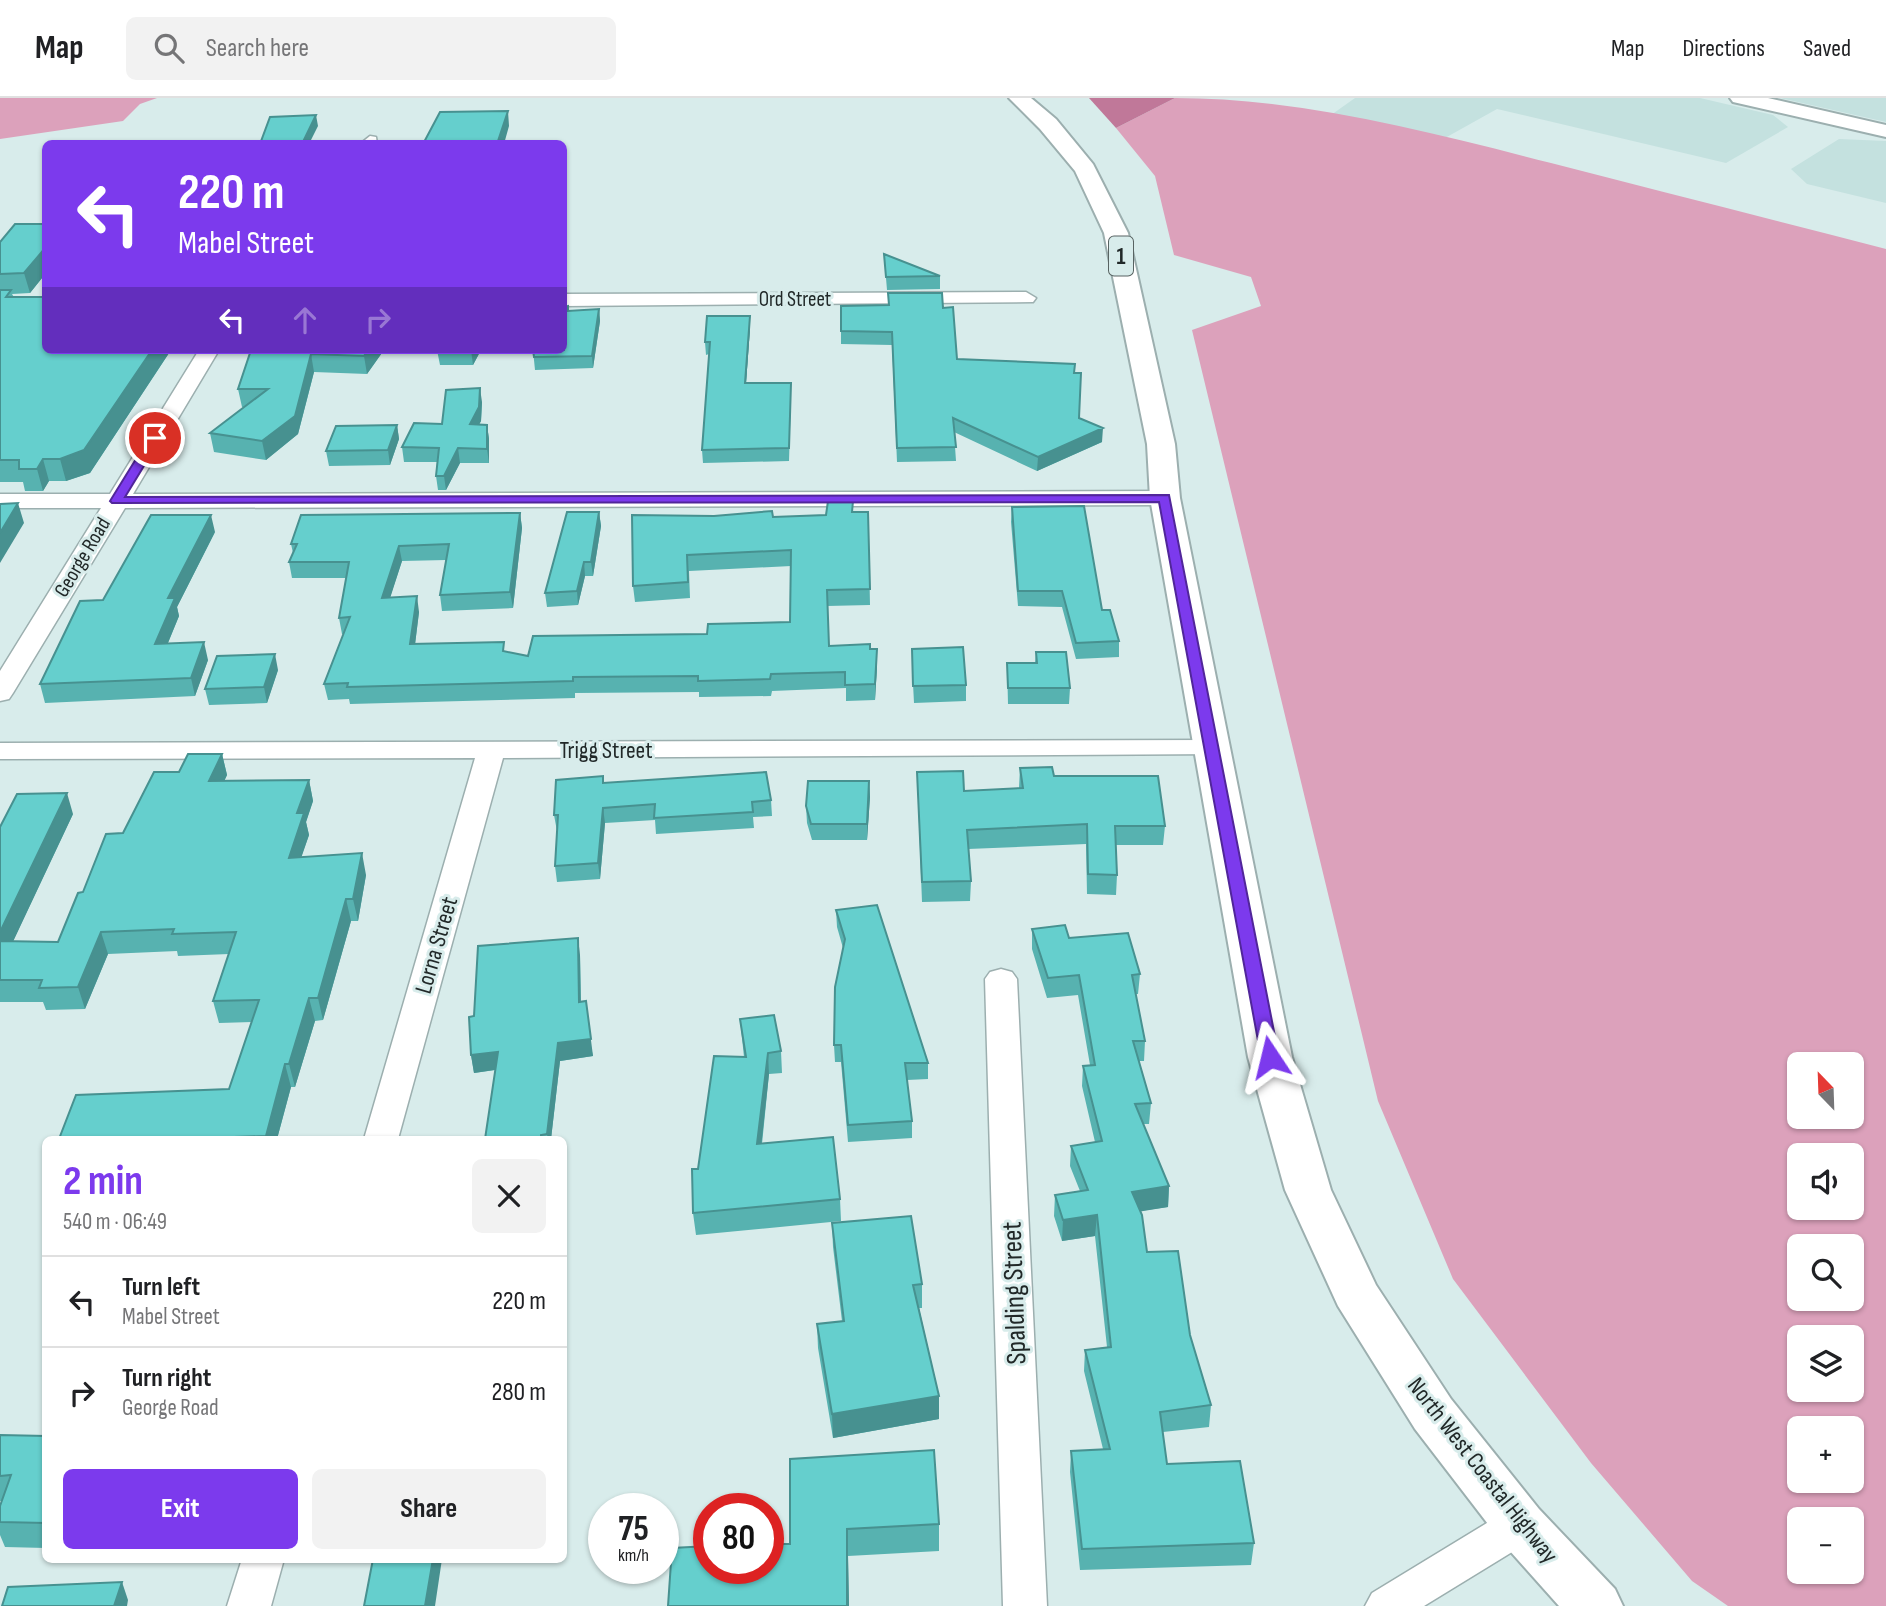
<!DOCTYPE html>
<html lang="en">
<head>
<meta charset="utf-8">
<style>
  body { margin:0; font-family:"Sofia Sans Condensed",sans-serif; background:#f2f2f2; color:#202124; height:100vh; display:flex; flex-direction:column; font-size:26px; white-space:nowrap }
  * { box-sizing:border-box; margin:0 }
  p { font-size:23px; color:#757577 }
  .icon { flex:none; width:38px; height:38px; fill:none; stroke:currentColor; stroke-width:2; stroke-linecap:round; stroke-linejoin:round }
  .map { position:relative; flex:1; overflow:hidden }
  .side { position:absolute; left:42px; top:1038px; width:525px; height:427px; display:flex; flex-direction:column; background:#fff; border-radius:10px; box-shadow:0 2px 5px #0004 }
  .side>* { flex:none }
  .hud { position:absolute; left:42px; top:42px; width:525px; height:214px; border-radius:10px; box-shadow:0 2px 5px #0004; background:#7c3aed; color:#fff; overflow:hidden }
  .needle { width:46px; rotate:337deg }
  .fabs { position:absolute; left:1787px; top:954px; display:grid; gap:14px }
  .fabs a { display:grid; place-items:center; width:77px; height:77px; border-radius:10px; background:#fff; box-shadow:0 2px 5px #0004; font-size:35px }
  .speed { position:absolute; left:588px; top:1395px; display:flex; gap:14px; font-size:35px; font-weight:700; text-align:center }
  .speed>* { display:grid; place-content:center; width:91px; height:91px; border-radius:50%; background:#fff; box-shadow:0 2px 5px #0004; line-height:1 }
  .speed small { font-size:18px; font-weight:400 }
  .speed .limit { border:10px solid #d22; background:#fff; color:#111 }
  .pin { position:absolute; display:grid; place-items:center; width:60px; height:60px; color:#fff; margin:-30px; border:4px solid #fff; border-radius:50%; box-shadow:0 2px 7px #0007 }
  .me { position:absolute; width:77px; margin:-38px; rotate:350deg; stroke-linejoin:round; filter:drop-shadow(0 0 5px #0008) }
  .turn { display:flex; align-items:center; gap:24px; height:147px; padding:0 21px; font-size:32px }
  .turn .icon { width:91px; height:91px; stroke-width:2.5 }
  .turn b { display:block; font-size:49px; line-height:60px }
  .lanes { display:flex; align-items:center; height:66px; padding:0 21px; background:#0003; justify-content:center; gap:35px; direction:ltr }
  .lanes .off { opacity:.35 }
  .round { display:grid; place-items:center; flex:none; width:74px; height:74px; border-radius:10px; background:#f2f2f2 }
  .headline { display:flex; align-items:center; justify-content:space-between; height:119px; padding:0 21px }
  h1 { font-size:42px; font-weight:700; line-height:52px; color:#7c3aed }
  .button { display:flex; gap:14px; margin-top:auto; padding:14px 21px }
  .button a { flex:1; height:80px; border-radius:10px; background:#7c3aed; color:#fff; font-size:28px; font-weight:700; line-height:80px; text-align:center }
  .button a+a { background:#f2f2f2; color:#202124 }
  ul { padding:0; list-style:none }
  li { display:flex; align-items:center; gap:21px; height:91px; padding:0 21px; border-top:2px solid #e0e0e0 }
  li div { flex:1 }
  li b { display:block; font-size:26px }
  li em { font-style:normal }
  header { display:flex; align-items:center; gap:42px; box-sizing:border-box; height:98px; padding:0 35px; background:#fff; border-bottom:2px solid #e0e0e0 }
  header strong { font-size:33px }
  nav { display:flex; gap:38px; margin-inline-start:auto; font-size:24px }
  .search { width:490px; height:63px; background:#f2f2f2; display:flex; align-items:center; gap:18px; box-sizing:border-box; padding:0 24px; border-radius:10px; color:#757577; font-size:26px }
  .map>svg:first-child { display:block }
</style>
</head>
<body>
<header>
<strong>Map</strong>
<div class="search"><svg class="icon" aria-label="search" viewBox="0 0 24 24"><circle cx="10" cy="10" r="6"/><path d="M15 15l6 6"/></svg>Search here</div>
<nav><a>Map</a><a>Directions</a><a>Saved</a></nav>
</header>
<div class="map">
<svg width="1886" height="1508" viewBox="0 0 1886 1508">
  <rect width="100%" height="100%" fill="#d8eceb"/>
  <path fill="#c4e1df" d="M1355,0H1700L1773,17L1788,29L1726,65L1497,11L1445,40L1331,17Z
    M1780,0H1886V24Z
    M1839,41L1886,43V105L1807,86L1791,71Z"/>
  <path fill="#dca1bb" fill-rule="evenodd" d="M0,0H157L140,6L123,23L0,41Z
    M1175,0C1301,0 1429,34 1551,65C1663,94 1774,122 1886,151V1508H1728L1692,1483L1591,1365L1453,1181L1378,1003L1192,232L1261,208L1251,179L1174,157L1155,78L1116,30ZM1799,966H1852V1018H1799ZM1799,1057H1852V1110H1799ZM1799,1148H1852V1200H1799ZM1799,1239H1852V1292H1799ZM1799,1330H1852V1382H1799ZM1799,1421H1852V1474H1799Z"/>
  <path fill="#c07899" d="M1089,0H1175L1116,30Z"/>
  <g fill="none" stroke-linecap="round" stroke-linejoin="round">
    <g stroke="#9cafaf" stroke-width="3">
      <path id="minor" d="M370,38L376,39L377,46H360Z
        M1026,194L1036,200L1033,204L564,208V196Z
        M199,252H219L133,396L1165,393L1173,395L1177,400L1173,405L1165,407L125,410L13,595L9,601L0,603V573L101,410H0V396H110Z
        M1212,642L1222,644L1226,650L1222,656L503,660L398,1041H364L475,660L0,661V645Z
        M1001,871L1012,874L1017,881L1047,1508H1003L985,881L990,874Z
        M1520,1409L1535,1414L1541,1427L1535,1440L1424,1508H1365L1372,1495L1505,1414Z
        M242,1461H284L271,1508H227Z"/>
    </g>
    <g stroke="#9cafaf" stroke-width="4">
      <path id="secondary" d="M1730,0H1768L1886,27V39L1733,4Z"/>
    </g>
    <g stroke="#9cafaf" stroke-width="4">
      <path id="trunk" d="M1009,0H1031L1056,21L1093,66L1128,135L1175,346L1180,400L1292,959L1331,1092L1376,1187L1451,1301L1539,1411L1615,1491L1623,1508H1559L1501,1443L1415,1331L1338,1208L1285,1092L1248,959L1150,400L1147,346L1104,135L1075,73L1040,31Z"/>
    </g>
    <use href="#minor" fill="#fff" fill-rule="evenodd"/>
    <use href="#secondary" fill="#fff" fill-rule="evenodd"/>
    <use href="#trunk" fill="#fff" fill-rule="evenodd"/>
  </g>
  <path fill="#57b2b0" d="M46,126V175L30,195L12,196L46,252H171L90,375L66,383H49L43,393H25L23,384H0V144Z
    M884,156L940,178V191L887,192Z
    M888,195L943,210L957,261L1075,275L1079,320L1102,344L1037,373L954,334L956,363L897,364L892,247L841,246V233L888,207Z
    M568,208V213L599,211L600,223L593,270L535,272L533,252Z
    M750,230L746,285L791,298L789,363L703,365L702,352L709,256L706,257L705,244Z
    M251,252H384L367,276L314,274L298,336L266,362L214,354L210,335L244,309H242L238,291Z
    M437,252H481L473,267H440Z
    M482,304L481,323L479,326L487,327L489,341V365H460L446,392H438L436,378L437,364H404L402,349Z
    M397,327L399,341L390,367L329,368L326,353Z
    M1012,409L1102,512L1119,543V559L1076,561L1062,509L1018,508L1011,424Z
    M599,414L601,428L593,478H585L578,507L547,509L545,495Z
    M853,414H868L870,507L827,508L829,548L870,551L877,567L875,602L846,603V590L772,593L771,598L699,599V594L575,595V600L350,606L349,601L328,602L324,586L344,536H342L339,520L346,480H292L289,464L293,455L291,446L520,415L522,430L513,510L442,513L440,497L446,462L402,463L390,499L419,514L415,546L505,554L528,558L707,536L790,524L791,468L689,473L690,500L635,504L633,488L632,417L773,419L826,417Z
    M215,434L177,509L179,518L168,545L208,562L195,598L45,605L40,586L103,502Z
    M1036,554L1070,590L1069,606H1008L1007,565H1035Z
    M912,566L966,587V603L914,605Z
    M278,572L267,605L209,607L205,591Z
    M222,656L227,677L224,683L309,682L313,703L306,724L309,737L301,759L366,777L358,823H351L323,922L315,923L295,989H291L277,1041H59L229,991L252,924L219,925L213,903L229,856L178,858L177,853L108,856L85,911L46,912L43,904H0V729L73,716L13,843L58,844L83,794L123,735L179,674Z
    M1020,670L1054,678L1165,728L1163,747H1116L1117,777L1116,797L1087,796L1086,746L968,751L971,783L970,803L922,804L917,674L964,693L1019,690Z
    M603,678L604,685L771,702L772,718L753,719L754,730L656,736L655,722L605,725L600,781L557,784L555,768L557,733L554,717Z
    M869,683L870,699L867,742H812L807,725L806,708Z
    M836,812L928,965V981L907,982L912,1023V1040L848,1044L841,964H835L834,947L843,850L837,829Z
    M1032,831L1069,840L1140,876L1138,896H1136L1145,943L1144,963H1139L1151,1005L1149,1026H1143L1169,1088L1168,1109L1140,1113L1147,1154L1190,1237L1211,1307L1209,1329L1163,1334L1167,1366L1254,1445L1251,1467L1080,1472L1070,1374L1071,1353L1103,1351L1084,1273L1085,1252L1107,1249L1095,1138L1062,1143L1054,1118L1055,1097L1080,1093L1070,1068L1071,1048L1095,1044L1082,988L1083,968L1090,967L1078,897L1047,900L1032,851Z
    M580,857L581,904L593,958L560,963L551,1041H485L495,972L474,975L471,957L474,918Z
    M740,921L781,953L782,975L769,976L762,1046L840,1101L841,1123L696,1137L693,1115L698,1071L744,959Z
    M832,1125L922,1186V1210H919L939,1298V1321L833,1340L818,1250L817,1226L842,1223L833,1149Z
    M0,1337L46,1338V1450L5,1449L0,1437V1408L2,1403H0Z
    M790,1361L939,1426V1453L848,1458L849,1508H668L790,1446Z"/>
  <path fill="#479190" d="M508,13L509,28L504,46H497Z
    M316,17L318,28L309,46H302Z
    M46,149V175L30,195L24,175Z
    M599,211L600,223L593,270L592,258Z
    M750,218V230L745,299V285Z
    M152,252H171L90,375L66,383L60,361Z
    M368,252H384L367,276L364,258Z
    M471,252H481L473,267Z
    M311,256L314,274L298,336L266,362L262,343Z
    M480,290L482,304L481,323L472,341L470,326Z
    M397,327L399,341L390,367L388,352Z
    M487,327L489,341V365L487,351Z
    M1103,330L1102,344L1037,373L1038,359Z
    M458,350L460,365L446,392L444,378Z
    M43,361L49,383L43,393L37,371Z
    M18,405L24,425L0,465V435Z
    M599,414L601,428L593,478L591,464Z
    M520,415L522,430L513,510L510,494Z
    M211,417L215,434L177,509L179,518L160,564L155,546L168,500Z
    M399,448L402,463L385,516L382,500Z
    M584,464L585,478L578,507L577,493Z
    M417,498L419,514L413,563L410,546Z
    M204,544L208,562L195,598L191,580Z
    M877,551V567L875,602V586Z
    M275,556L278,572L267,605L264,589Z
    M222,656L227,677L214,705L209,683Z
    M309,682L313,703L306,724L309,737L294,781L289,760L297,715Z
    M869,683L870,699L867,742V726Z
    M67,695L73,716L3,865L0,856V834Z
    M603,710L605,725L600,781L598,765Z
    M362,755L366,777L358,823L353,801Z
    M346,801L351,823L323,922L318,900Z
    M101,834L108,856L85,911L78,889Z
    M578,840L580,857L581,922L579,904Z
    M309,900L315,923L295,989L289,966Z
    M586,903L593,958L560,963L551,1041H548L547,1036L558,945Z
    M498,954L501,971L474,975L471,957Z
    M768,955L769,976L759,1068L757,1046Z
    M285,966L291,989L277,1041H267L266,1038Z
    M1169,1088L1168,1109L1131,1115L1132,1094Z
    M1097,1117L1095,1138L1062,1143L1063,1122Z
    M939,1298V1321L833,1340L832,1316Z
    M847,1431L848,1458L849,1508H847Z
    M433,1461H442L435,1508H425Z
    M122,1484L128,1502L127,1508H114Z"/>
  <path fill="#65cfcd" stroke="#479190" stroke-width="2" d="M508,13L497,46H423L440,14Z
    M316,17L302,46H260L270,19Z
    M15,126H46V149L24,175L0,176V144Z
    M884,156L940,178L886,179Z
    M0,192H11L6,199H46V252H152L84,352L60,361H43L37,371H19V362H0Z
    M888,195H942L943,210L953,209L957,261L1075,266L1074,275H1081L1079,320L1103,330L1038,359L953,320L956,349L897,350L892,234L841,233V208L889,207Z
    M568,208V213L599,211L592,258L534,259L533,252H564V209Z
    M707,218H750L745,285H791L789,350L702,352L710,244H705Z
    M251,252H368L364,258L311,256L295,318L262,343L210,335L268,291H238Z
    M480,290L479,309L470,326L487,327V351L458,350L444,378H436L439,350L402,349L414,325L442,326L446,292Z
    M397,327L388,352L326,353L336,328Z
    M828,403H853L852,414H868L870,491L827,492L829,548L870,546V551H877L875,586L845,587V574L771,576L770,581L698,583V578L573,579V583L347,589L348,585L324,586L350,519L339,520L349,464H289L297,446H291L301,417L520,415L510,494L440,497L449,446L399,448L382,500L417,498L410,546L504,544L503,553L528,558L533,538L707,536L708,526L790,524L791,452L687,457L688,484L633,488L632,417L714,418L772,413L773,419L826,417Z
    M18,405L0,435V406Z
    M1084,408L1102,512H1110L1119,543L1076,545L1062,493H1018L1012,409Z
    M567,414H599L591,464H584L577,493L545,495Z
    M151,417H211L168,500H175L155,546L204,544L191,580L40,586L80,503L103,502Z
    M963,549L966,587L913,588L912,551Z
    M1036,554H1066L1070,590H1008L1007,565H1037Z
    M275,556L264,589L205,591L217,558Z
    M188,656H222L209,683L309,682L297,715H304L289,760L362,755L353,801H346L318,900H309L289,966H285L266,1038L205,1040L204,1041H59L76,997L229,991L259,902L213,903L236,834L172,836L174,831L101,834L78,889L39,890L42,882H0V843L58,844L78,795L83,794L106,736L123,735L154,674H179Z
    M1052,669L1054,678H1158L1165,728H1115L1117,777L1088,776L1087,726L967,732L971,783L922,784L917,674L963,673L964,693L1023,690L1020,670Z
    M766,674L771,702L752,704L753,714L654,720L655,706L603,710L598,765L555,768L558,717H554L556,682L603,678V685Z
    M808,683H869L867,726H811L806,708Z
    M67,695L0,834V729L17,696Z
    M877,807L928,965H905L912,1023L848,1027L841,947H834L835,889L845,841L836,812Z
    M1065,827L1069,840L1128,835L1140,876L1132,877L1145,943H1133L1151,1005L1135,1006L1169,1088L1132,1094L1142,1117L1147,1154L1178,1153L1190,1237L1211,1307L1160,1314L1167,1366L1240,1363L1254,1445L1082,1451L1071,1353L1110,1351L1085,1252L1111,1249L1097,1117L1063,1122L1055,1097L1088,1092L1071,1048L1102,1043L1083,968L1095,967L1079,877L1048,880L1032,831Z
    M578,840L579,904L586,903L591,941L558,945L547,1036L541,1037V1041H485L498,954L471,957L469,919L474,918L478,848Z
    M774,917L781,953L768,955L757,1046L833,1039L840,1101L693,1115L692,1071H698L714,958L746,959L740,921Z
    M911,1118L922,1186L913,1187L939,1298L832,1316L817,1226L844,1223L832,1125Z
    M0,1337L46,1338V1425L0,1424V1408L11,1377L0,1378Z
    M934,1352L939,1426L847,1431V1508H668L672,1450L709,1448V1470H768V1446H790V1361Z
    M373,1461H433L425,1508H364Z
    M122,1484L114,1508H2L8,1489Z"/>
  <path fill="#7c3aed" stroke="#51269a" stroke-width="2" d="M155,336L161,340L125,399L1169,397L1279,959L1270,965L1261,959L1159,404L112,405L110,403L149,340Z"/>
  <g text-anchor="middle" stroke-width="6" stroke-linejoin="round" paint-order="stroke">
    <g font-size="21" fill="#212828" stroke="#d8eceb">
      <text x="795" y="208">Ord Street</text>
      <text transform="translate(82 459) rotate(-59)" y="7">George Road</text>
    </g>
    <rect fill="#d8eceb" stroke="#586362" stroke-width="2" x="1109" y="138.5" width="24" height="39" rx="5"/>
    <g font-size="23" font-weight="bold" fill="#212828">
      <text x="1121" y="166">1</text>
    </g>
    <g font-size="24" fill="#212828" stroke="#d8eceb">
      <text x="606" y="660">Trigg Street</text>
      <text transform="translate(436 847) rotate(-74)" y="8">Lorna Street</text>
      <text transform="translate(1483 1372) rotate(52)" y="8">North West Coastal Highway</text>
    </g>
    <g font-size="28" fill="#212828" stroke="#d8eceb">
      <text transform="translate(1013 1195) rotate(-92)" y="10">Spalding Street</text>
    </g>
  </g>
</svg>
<div class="fabs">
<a><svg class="needle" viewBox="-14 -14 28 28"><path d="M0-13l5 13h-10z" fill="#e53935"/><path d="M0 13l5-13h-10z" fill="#757577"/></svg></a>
<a><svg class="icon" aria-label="sound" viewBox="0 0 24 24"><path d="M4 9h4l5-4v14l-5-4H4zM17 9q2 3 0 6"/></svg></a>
<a><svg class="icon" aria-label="search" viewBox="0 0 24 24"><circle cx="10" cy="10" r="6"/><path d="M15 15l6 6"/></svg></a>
<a><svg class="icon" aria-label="layers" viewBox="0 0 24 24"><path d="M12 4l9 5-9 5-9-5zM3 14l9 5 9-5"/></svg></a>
<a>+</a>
<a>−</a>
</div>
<div class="speed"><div>75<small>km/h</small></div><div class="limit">80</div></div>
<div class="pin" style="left:155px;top:340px;background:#d93025"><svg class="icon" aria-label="arrive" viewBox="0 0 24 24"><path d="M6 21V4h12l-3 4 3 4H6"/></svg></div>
<svg class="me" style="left:1270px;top:959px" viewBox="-20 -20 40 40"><path d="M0-17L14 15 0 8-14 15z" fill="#7c3aed" stroke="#fff" stroke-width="4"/></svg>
<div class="hud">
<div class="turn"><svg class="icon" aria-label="left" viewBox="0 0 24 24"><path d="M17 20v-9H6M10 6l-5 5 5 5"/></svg><div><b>220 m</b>Mabel Street</div></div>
<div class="lanes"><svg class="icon" aria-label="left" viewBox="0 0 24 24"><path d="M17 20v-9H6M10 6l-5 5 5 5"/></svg><svg class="icon off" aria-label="ahead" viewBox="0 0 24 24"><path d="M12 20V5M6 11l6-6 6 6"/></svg><svg class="icon off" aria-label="right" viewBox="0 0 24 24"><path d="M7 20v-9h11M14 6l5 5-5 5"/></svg></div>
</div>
<section class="side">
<div class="headline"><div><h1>2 min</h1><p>540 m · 06:49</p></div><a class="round"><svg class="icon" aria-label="close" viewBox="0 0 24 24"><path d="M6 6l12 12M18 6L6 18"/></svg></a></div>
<ul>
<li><svg class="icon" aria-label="left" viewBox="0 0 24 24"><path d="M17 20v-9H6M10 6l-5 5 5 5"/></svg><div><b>Turn left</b><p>Mabel Street</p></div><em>220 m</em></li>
<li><svg class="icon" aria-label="right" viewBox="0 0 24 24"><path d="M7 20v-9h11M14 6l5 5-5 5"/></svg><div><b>Turn right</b><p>George Road</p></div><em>280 m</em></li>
</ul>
<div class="button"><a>Exit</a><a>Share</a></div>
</section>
</div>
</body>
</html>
